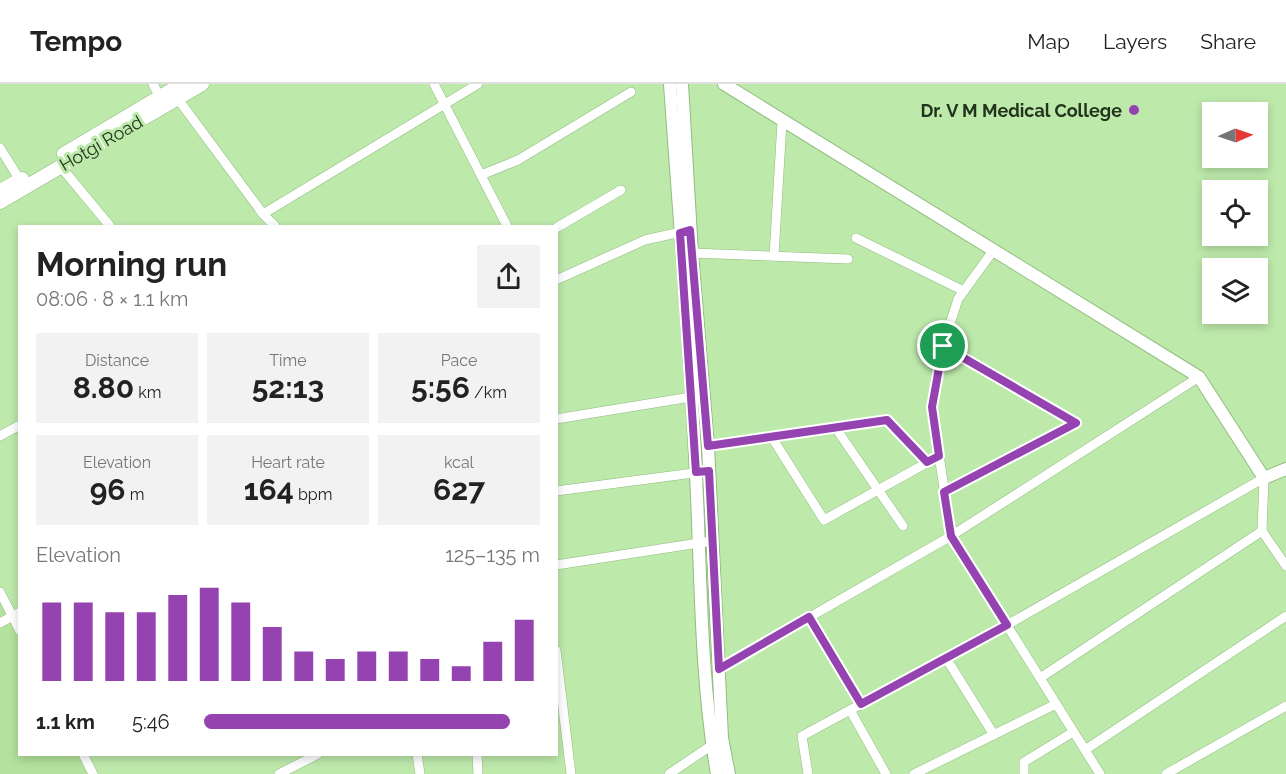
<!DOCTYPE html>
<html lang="en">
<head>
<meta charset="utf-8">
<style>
  body { margin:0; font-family:Raleway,sans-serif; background:#f2f2f2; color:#222; height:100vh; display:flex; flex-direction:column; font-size:22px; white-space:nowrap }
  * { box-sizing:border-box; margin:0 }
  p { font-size:20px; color:#767676 }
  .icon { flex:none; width:33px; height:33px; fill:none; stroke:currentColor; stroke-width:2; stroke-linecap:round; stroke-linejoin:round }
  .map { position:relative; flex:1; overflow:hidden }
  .side { position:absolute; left:18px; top:141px; width:540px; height:531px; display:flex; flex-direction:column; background:#fff; border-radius:0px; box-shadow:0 3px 9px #0003 }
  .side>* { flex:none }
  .needle { width:39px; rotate:88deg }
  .fabs { position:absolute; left:1202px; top:18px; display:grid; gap:12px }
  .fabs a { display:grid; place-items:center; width:66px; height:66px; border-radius:0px; background:#fff; box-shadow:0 3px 9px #0003; font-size:30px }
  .pin { position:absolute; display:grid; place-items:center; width:51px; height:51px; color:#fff; margin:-26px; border:3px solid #fff; border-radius:50%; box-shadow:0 2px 6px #0007 }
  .round { display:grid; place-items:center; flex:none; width:63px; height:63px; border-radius:0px; background:#f2f2f2 }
  .summary { display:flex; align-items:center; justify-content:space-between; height:102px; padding:0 18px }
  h1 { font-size:33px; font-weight:700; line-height:45px }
  .metrics { display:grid; grid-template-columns:repeat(3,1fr); gap:9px; height:102px; padding:6px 18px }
  .metrics div { display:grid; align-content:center; border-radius:0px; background:#f2f2f2; text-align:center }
  .metrics b { font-size:30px; font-weight:700 }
  .metrics small { font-size:16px; font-weight:400 }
  .metrics p { font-size:16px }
  .chart { height:168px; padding:12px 18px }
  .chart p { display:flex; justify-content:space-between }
  .chart svg { width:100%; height:108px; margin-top:6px; stroke:#9643b2; stroke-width:6 }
  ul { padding:0 18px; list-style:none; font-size:20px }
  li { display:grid; grid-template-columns:96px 72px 1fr; align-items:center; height:45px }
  li i { height:15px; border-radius:8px; background:#9643b2 }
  header { display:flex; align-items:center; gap:36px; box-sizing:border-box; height:84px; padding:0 30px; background:#fff; border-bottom:2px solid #e0e0e0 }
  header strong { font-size:28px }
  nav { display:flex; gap:33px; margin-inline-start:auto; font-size:21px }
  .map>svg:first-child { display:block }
  .built { fill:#b2e29d }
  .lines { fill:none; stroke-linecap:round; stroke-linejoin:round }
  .minor-casing { stroke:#92bc80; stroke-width:10 }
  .tertiary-casing { stroke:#92bc80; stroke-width:14 }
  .secondary-casing { stroke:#92bc80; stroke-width:15 }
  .minor { stroke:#fff; stroke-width:9 }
  .tertiary { stroke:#fff; stroke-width:12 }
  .secondary { stroke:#fff; stroke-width:14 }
  .route-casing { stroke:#fff; stroke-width:12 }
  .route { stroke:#9643b2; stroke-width:8 }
  .poi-dot { fill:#9643b2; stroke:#bde9ab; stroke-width:2 }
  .labels { text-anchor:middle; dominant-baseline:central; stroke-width:6; stroke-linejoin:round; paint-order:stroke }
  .poi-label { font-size:18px; font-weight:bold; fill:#22341b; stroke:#bde9ab; text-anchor:end }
  .street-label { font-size:18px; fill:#22341b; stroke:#bde9ab }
</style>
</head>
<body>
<header>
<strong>Tempo</strong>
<nav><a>Map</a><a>Layers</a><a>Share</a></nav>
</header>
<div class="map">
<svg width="1286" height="690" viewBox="0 0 1286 690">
  <rect width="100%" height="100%" fill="#bde9ab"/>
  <!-- built -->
  <path class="built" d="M 0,500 L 19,538 L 20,670 L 87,671 L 97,690 L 0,690 Z"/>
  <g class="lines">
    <!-- minor casing -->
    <g class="minor-casing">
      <g id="minor">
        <path d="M 153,0 L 160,13"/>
        <path d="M 434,0 L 507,142"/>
        <path d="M 175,11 L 263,130 L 478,0"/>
        <path d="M 0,64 L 20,96"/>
        <path d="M 61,83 L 110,142"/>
        <path d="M 481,91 L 518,76 L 631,8"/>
        <path d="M 263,130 L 275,142"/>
        <path d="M 556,144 L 621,106"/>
        <path d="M 856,154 L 964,207"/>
        <path d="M 993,167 L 958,215 L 943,262 L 932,323 L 951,452 L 1100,690"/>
        <path d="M 692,169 L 848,175"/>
        <path d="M 774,172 L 782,38"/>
        <path d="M 556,196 L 645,156 L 685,147"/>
        <path d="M 943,262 L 1076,339 L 944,408"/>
        <path d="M 556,335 L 697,312"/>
        <path d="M 835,343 L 903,442"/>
        <path d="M 0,352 L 20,341"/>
        <path d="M 771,352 L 824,436 L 932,376"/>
        <path d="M 708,362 L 887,336 L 927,378"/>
        <path d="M 1264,394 L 1262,447 L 1286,482"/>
        <path d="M 556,407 L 709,387"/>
        <path d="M 556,481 L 712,457"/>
        <path d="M 0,508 L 20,547"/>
        <path d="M 809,533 L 861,620"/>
        <path d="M 0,539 L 20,528"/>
        <path d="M 556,566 L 571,690"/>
        <path d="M 946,574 L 994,651"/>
        <path d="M 719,585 L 951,452 L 1199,293"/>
        <path d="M 1040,594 L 1262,447"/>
        <path d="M 850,626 L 886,690"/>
        <path d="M 1085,666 L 1286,532"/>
        <path d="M 83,670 L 93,690"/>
        <path d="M 417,670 L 420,690"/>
        <path d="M 477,670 L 478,690"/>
        <path d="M 279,690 L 318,670"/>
        <path d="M 669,690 L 715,659"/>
        <path d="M 808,690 L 802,652 L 1007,541 L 1264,394"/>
        <path d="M 914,690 L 1056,620"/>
        <path d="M 1024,690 L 1024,678 L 1073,648"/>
        <path d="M 1166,690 L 1286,622"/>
      </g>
    </g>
    <!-- tertiary casing -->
    <g class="tertiary-casing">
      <g id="tertiary">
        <path d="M 670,0 C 679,130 690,260 696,391 C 701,489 700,593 717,690"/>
        <path d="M 682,0 L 692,169 L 708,362 L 722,654 L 729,690"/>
        <path d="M 724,0 L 1199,293 L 1264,394 L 1286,385"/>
      </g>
    </g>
    <!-- secondary casing -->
    <g class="secondary-casing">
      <g id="secondary">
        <path d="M 64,70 L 182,0"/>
        <path d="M 0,107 L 22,95"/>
        <path d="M 0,118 L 202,0"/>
      </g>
    </g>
    <!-- minor -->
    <use href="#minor" class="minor"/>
    <!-- tertiary -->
    <use href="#tertiary" class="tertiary"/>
    <!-- secondary -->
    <use href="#secondary" class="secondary"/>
  </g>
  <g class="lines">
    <!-- route casing -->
    <g class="route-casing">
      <path id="route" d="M 690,146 L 708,362 L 887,336 L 927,378 L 939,372 L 932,323 L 943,262 L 1076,339 L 944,408 L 951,452 L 1007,541 L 861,620 L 809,533 L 719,585 L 709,387 L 696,388 L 680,149 Z"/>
    </g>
    <!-- route -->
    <use href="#route" class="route"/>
  </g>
  <!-- markers -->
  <circle class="poi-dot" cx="1134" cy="26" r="6"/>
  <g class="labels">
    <!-- poi labels -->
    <g class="poi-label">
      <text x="1122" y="26">Dr. V M Medical College</text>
    </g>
    <!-- street labels -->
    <g class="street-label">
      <text transform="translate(101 59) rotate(-30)">Hotgi Road</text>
    </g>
  </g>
</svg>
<div class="fabs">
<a><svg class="needle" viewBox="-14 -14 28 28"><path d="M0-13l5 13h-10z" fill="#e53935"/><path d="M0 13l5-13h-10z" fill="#767676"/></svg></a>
<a><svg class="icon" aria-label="locate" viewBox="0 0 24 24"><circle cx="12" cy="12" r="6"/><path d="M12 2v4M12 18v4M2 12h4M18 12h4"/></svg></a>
<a><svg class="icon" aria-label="layers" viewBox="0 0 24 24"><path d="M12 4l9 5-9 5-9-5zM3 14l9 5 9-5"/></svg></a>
</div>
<div class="pin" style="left:943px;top:262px;background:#1e9e55"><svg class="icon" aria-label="arrive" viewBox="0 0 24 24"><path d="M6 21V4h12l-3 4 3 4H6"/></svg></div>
<section class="side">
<div class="summary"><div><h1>Morning run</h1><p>08:06 · 8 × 1.1 km</p></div><a class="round"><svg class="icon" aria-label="share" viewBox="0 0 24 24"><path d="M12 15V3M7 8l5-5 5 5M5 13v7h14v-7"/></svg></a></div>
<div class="metrics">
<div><p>Distance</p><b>8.80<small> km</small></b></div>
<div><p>Time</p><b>52:13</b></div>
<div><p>Pace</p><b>5:56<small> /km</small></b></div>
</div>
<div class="metrics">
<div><p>Elevation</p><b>96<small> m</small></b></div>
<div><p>Heart rate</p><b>164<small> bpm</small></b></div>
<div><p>kcal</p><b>627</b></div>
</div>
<div class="chart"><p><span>Elevation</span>125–135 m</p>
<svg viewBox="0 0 160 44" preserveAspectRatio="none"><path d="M5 44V12M15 44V12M25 44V16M35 44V16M45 44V9M55 44V6M65 44V12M75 44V22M85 44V32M95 44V35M105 44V32M115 44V32M125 44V35M135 44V38M145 44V28M155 44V19"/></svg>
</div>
<ul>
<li><b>1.1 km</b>5:46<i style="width:91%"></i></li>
</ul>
</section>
</div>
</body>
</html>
